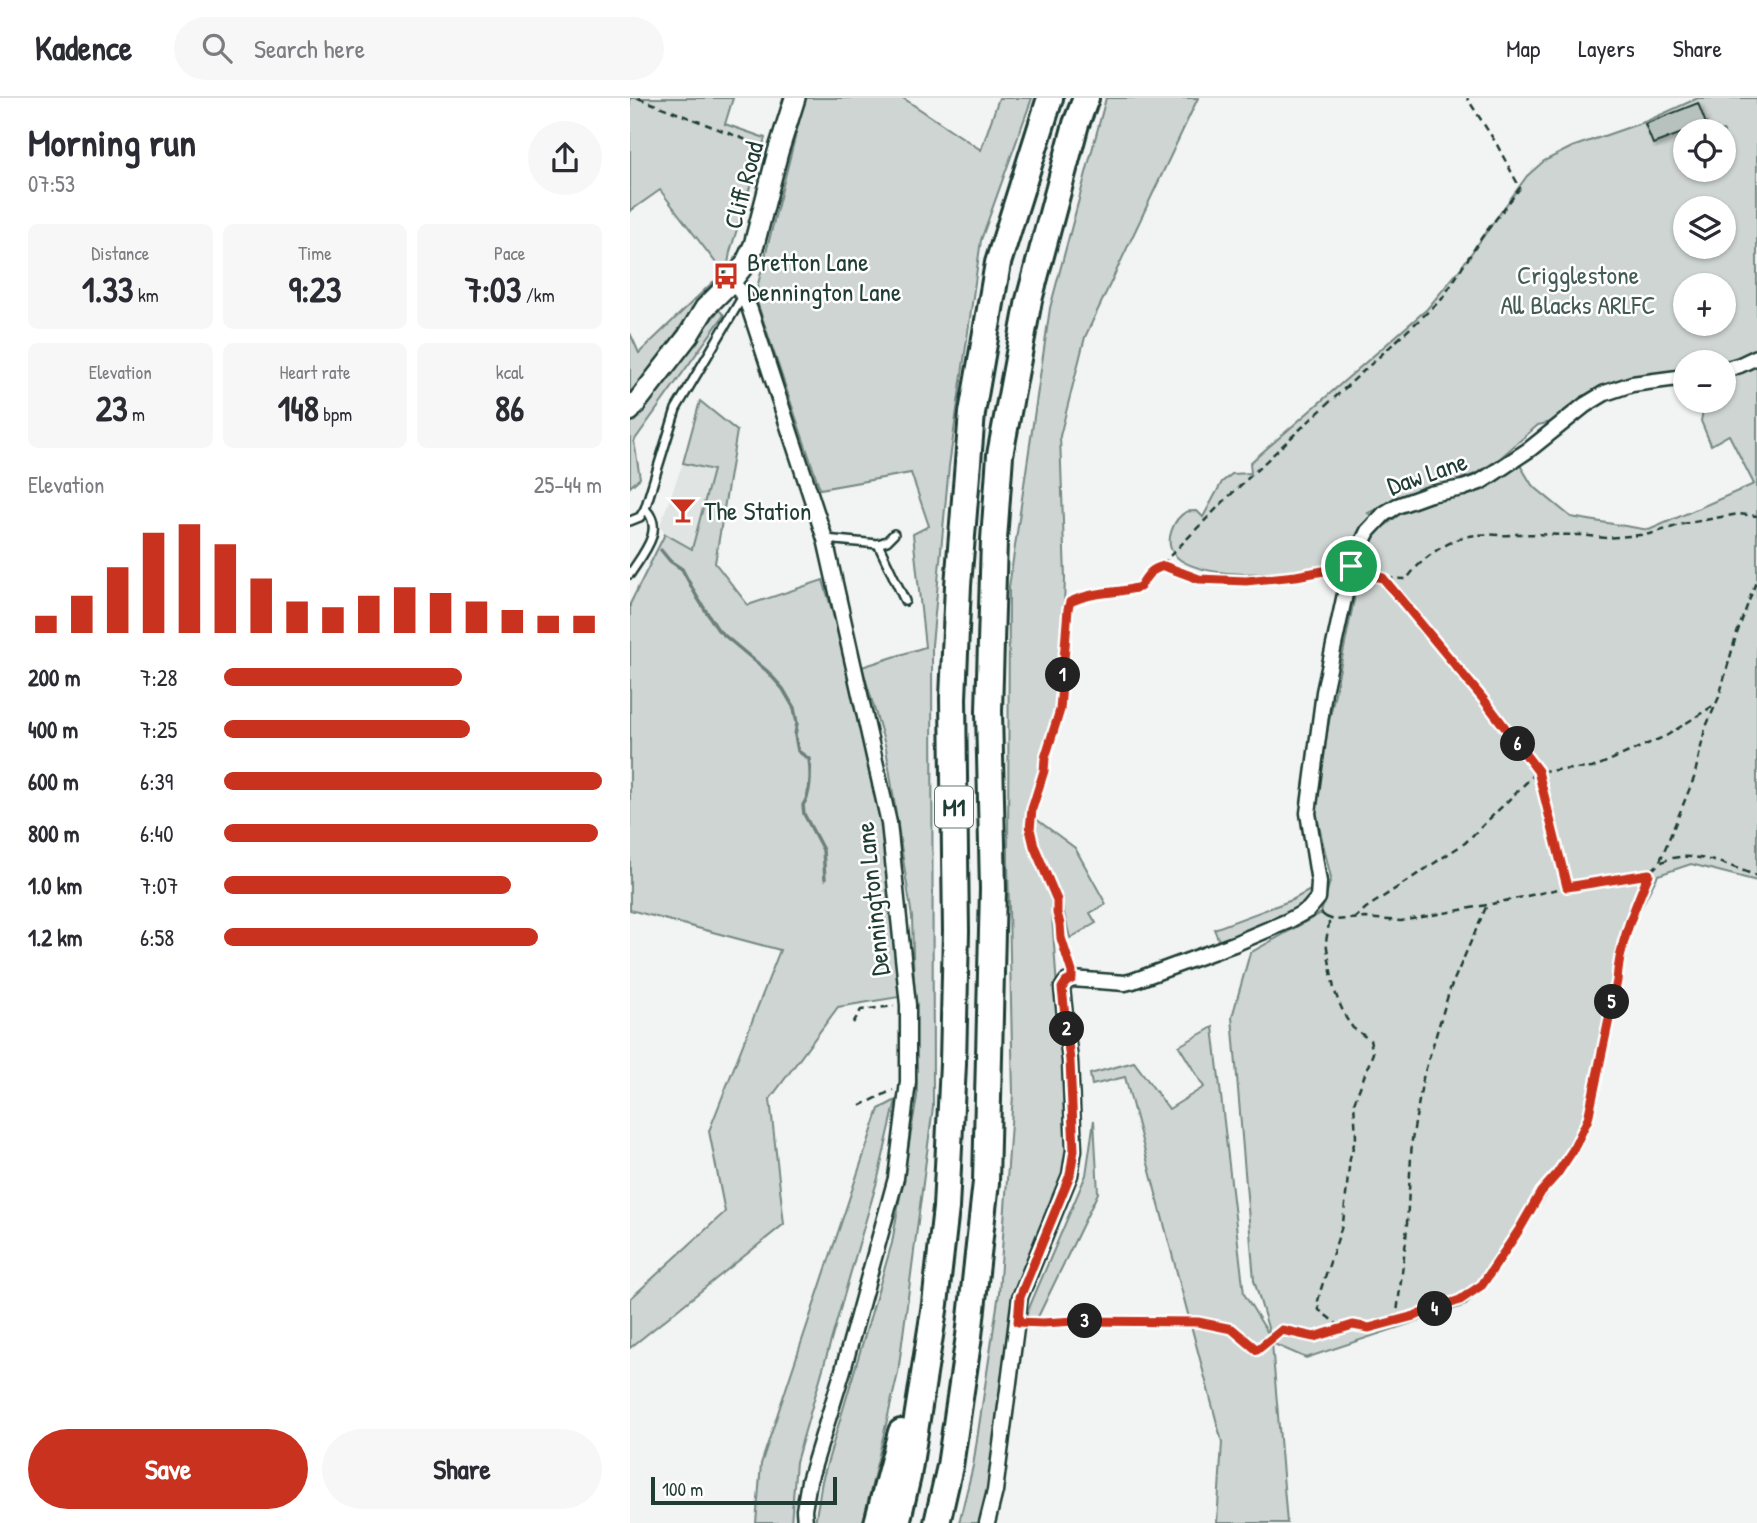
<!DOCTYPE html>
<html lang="en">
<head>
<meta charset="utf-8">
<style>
  body { margin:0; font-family:"Patrick Hand",sans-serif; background:#f7f7f7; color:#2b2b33; height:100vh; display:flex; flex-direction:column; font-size:26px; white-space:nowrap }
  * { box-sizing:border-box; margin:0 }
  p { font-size:23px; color:#7c7c81 }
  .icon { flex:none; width:38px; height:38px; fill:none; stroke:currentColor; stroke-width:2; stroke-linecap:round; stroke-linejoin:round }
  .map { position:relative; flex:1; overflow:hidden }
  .side { display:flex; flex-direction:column; background:#fff; width:630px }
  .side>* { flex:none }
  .tools { position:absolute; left:1043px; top:21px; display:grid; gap:14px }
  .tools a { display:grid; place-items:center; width:63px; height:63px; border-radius:50%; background:#fff; box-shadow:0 2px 5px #0004; font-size:35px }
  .scale { position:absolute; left:21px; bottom:18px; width:186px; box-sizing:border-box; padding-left:7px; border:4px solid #1f3d34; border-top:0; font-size:19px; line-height:24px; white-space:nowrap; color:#1f3d34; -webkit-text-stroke:5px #fff; paint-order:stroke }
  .pin { position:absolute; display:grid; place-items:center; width:60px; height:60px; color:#fff; margin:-30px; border:4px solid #fff; border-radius:50%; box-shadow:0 2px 7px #0007 }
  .km { position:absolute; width:35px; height:35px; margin:-18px; border-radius:50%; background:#222; color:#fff; font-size:19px; line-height:35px; text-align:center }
  .round { display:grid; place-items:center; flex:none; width:74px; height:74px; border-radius:37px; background:#f7f7f7 }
  .headline { display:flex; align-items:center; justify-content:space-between; height:119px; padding:0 28px }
  h1 { font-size:38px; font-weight:800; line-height:52px }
  .figures { display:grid; grid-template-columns:repeat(3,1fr); gap:10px; height:119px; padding:7px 28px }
  .figures div { display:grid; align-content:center; border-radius:10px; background:#f7f7f7; text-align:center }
  .figures b { font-size:35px; font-weight:800 }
  .figures small { font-size:19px; font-weight:400 }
  .figures p { font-size:19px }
  .chart { height:196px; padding:14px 28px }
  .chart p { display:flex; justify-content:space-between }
  .chart svg { width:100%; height:126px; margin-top:7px; stroke:#c8321e; stroke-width:6 }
  .action { display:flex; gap:14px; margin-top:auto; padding:14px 28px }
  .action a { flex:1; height:80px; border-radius:42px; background:#c8321e; color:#fff; font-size:28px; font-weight:800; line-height:80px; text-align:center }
  .action a+a { background:#f7f7f7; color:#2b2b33 }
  ul { padding:0 28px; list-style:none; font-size:23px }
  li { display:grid; grid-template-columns:112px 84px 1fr; align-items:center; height:52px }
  li i { height:18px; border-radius:9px; background:#c8321e }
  header { display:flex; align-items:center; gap:42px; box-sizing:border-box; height:98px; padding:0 35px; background:#fff; border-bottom:2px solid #e1e1e2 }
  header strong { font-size:33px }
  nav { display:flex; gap:38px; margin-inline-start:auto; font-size:24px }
  .search { width:490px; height:63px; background:#f7f7f7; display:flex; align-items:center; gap:18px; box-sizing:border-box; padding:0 24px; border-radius:38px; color:#7c7c81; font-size:26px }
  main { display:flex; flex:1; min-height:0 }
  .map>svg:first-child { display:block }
  .built { fill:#e0e4e3 }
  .green { fill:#ced5d3; stroke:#768984; stroke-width:2; fill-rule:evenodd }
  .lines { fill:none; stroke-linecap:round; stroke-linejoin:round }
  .stream { stroke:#6d807b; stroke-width:3.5 }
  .building { fill:#b7c1bd; stroke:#1f3d34; stroke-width:2; filter:url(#shadow) }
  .lane-casing { stroke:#1f3d34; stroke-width:12 }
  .street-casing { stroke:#1f3d34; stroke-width:19 }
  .secondary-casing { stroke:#1f3d34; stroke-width:24 }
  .highway-casing { stroke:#1f3d34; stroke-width:30 }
  .path { stroke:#1f3d34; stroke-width:2.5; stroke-dasharray:7 5; stroke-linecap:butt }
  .lane { stroke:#fff; stroke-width:7 }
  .street { stroke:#fff; stroke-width:14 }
  .secondary { stroke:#fff; stroke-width:19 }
  .highway { stroke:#fff; stroke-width:24 }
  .route-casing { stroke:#fff; stroke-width:14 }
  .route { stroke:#c8321e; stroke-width:9 }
  .labels { text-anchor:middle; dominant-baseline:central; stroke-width:5; stroke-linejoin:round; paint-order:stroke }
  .shield { fill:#fff; stroke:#627771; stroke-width:2 }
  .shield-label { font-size:24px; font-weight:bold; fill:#1f3d34 }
  .street-label { font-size:26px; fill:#1f3d34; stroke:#fff }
  .poi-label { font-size:26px; fill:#1f3d34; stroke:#fff; text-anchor:start }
  .park-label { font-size:26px; fill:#425b54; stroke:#fff }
</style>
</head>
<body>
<header>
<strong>Kadence</strong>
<div class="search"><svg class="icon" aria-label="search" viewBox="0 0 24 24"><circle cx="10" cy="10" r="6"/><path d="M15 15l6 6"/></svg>Search here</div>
<nav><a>Map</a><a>Layers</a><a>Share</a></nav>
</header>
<main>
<section class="side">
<div class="headline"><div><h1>Morning run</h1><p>07:53</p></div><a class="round"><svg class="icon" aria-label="share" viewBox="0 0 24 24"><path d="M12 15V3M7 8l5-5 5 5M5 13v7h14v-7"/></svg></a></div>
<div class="figures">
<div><p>Distance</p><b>1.33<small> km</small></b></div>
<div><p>Time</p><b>9:23</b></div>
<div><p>Pace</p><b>7:03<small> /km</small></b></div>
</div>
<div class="figures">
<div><p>Elevation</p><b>23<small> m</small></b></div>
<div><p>Heart rate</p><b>148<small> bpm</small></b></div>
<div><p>kcal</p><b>86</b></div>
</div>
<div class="chart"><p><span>Elevation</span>25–44 m</p>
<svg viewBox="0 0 160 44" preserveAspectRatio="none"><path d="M5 44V38M15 44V31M25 44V21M35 44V9M45 44V6M55 44V13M65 44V25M75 44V33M85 44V35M95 44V31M105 44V28M115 44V30M125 44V33M135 44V36M145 44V38M155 44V38"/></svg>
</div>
<ul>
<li><b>200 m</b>7:28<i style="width:63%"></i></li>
<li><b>400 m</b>7:25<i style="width:65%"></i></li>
<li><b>600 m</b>6:39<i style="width:100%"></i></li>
<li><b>800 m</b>6:40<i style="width:99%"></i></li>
<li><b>1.0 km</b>7:07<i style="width:76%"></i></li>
<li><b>1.2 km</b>6:58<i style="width:83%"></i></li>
</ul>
<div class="action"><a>Save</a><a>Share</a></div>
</section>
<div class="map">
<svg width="1127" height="1425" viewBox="0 0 1127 1425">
  <defs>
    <filter id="shadow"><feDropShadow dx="3.5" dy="3.5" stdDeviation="2" flood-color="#0004"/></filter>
  </defs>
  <rect width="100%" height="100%" fill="#f2f3f3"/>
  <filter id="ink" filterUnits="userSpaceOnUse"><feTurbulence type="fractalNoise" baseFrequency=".0143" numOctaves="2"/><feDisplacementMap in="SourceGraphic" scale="14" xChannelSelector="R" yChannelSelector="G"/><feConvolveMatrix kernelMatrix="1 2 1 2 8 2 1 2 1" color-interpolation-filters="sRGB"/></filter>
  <g filter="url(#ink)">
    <!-- built -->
    <path class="built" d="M 53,365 L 83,371 L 62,452 L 35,436 L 30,427 Z"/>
    <!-- green -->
    <g class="green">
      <path d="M 0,0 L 103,0 L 95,26 L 135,40 L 100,154 L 96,178 L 30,92 L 0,113 Z"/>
      <path d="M 175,0 L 273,0 L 351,52 L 369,0 L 402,0 L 351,142 L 319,368 L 302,547 L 303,1009 L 268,1275 L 233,1425 L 185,1425 L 192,1383 L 262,1145 L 287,999 L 282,819 L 256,650 L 232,569 L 295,549 L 283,436 L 299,428 L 281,375 L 190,391 L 125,198 Z"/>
      <path d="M 476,0 L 568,0 L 455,239 L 430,338 L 435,480 L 430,612 L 419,650 L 414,673 L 402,711 L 400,731 L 397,735 L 421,802 L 432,965 L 437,1065 L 385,1198 L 361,1392 L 352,1425 L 329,1425 L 343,1368 L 369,1195 L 383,997 L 378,763 L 379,489 L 420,210 Z"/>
      <path d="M 1068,0 L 1127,0 L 1127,259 L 1094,272 L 1094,264 L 1055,264 L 1055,279 L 1002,286 L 936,321 L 908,327 L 869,361 L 845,376 L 820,385 L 774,397 L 738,415 L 756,427 L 775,412 L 862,387 L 890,367 L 902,387 L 941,419 L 1019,432 L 1124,386 L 1099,337 L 1081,347 L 1071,323 L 1075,303 L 1094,303 L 1094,280 L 1127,265 L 1127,783 L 1061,766 L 1028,777 L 1002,826 L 983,912 L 962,1019 L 945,1054 L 871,1164 L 836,1207 L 676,1260 L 642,1245 L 657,1425 L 587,1425 L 592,1344 L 495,979 L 462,987 L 460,976 L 504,964 L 539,1011 L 574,989 L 549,948 L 583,929 L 614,1196 L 641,1240 L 624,1182 L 602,919 L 620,855 L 691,815 L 701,780 L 683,702 L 733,458 C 712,461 691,470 670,473 C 649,476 609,477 588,474 C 575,472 553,468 544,456 C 534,444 543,421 556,414 C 559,413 563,413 567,413 L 573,419 L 592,384 L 602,376 L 621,375 L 620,365 L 797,211 L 827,175 L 897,78 L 914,63 L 942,49 L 1017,23 ZM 1055,33 L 1094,33 L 1094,72 L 1055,72 ZM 1055,110 L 1094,110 L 1094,149 L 1055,149 ZM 1055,187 L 1094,187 L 1094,226 L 1055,226 Z"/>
      <path d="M 84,183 L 0,298 L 0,235 L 9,255 Z"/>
      <path d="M 89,212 L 94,217 L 4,343 L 10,380 L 0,389 L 0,326 Z"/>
      <path d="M 70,303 L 107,333 L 85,465 L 118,507 L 193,482 L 214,554 L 253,726 L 269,899 L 208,909 L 140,1001 L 154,1126 L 0,1250 L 0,1201 L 95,1114 L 79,1033 L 150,852 L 0,812 L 0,506 L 35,436 L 62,451 L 83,372 L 53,365 Z"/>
      <path d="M 406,721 L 445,750 L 476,806 L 460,815 L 466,825 L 440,840 L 429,795 L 401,735 Z"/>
      <path d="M 682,791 L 680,803 L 669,811 L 590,845 L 584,831 L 662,802 Z"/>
      <path d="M 266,1002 L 248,1080 L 166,1364 L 161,1425 L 126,1425 L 131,1366 L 249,1011 Z"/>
      <path d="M 464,1022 L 468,1095 L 406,1223 L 396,1217 L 456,1077 Z"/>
    </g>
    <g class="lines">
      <!-- stream -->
      <path class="stream" d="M 31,452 L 40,463 L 52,471 L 67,499 L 88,532 L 137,573 L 153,591 L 164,610 L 167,625 L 165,637 L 168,653 L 179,661 C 181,675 181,696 173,707 L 174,716 L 193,752 L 195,781"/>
    </g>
    <!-- building -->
    <path class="building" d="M 1068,5 L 1076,26 L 1023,46 L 1015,26 Z"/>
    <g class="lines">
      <!-- lane casing -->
      <g class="lane-casing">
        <g id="lane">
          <path d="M 0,423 L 10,419 L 15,411 L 46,311 L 113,198"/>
          <path d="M 195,441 L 248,446 L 257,443 L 264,436"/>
          <path d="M 248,446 L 275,503"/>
          <path d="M 0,476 C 12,457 36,431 15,411"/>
        </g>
      </g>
      <!-- street casing -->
      <g class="street-casing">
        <g id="street">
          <path d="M 101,184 L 114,197 L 120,212 L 195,441 L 259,725 L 278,907 L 278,984 L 266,1080 L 213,1272 L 179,1383 L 174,1412 L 175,1425"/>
          <path d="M 1094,272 L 1110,267 L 1127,259"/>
          <path d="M 357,1425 L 365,1393 L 390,1199 L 440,1077 L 444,1052 L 440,963 L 432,890 L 436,884 L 442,881 L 495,885 L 503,883 L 604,846 L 658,823 L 678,812 L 688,800 L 689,784 L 678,715 L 694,594 L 721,468 L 738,433 L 754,416 L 767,408 L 800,396 L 833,390 L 850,384 L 864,375 L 900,351 L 955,307 L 975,295 L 1002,286 L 1055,279"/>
        </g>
      </g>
      <!-- secondary casing -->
      <g class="secondary-casing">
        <path id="secondary" d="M 0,313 L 58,238 L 75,210 L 101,184 L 115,166 L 124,147 L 148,54 L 165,0"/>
      </g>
      <!-- highway casing -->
      <g class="highway-casing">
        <g id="highway">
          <path d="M 247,1425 L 271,1334"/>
          <path d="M 267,1425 L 278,1378 L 305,1206 L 316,1110 L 323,966 L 326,833 L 323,600 L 328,487 L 342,315 L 368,165 L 420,0"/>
          <path d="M 307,1425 L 320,1368 L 339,1238 L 356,1084 L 363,791 L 359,613 L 364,442 L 370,357 L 399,202 L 446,26 L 456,0"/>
        </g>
      </g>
      <!-- path -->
      <g class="path">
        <path d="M 8,0 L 132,48"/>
        <path d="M 534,468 L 537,461 L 594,403 L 666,335 L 812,201 L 852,139 L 890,90 L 866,45 L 837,0"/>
        <path d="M 733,475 L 753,480 L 777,481 C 791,460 821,439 847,437 C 860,435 872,439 886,436 L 951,437 L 976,440 L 999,438 L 1020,436 L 1053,426 L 1108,416 L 1127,418"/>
        <path d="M 753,480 L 854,602 L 908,673 L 937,789"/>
        <path d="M 1030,763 L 1064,680 L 1075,631 L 1089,599 L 1106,538 L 1127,481"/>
        <path d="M 691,815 L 696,819 L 699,825 L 696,844 L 704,891 L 708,902 L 716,920 L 723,930 L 740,942 L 743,955 L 724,1005 L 726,1039 L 720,1060 L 713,1125 L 691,1191 L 688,1203 L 689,1212 L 707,1226 L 739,1230 L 784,1218 L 830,1202 L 852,1187 L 889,1132 L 911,1094 L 927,1076 L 943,1052 L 958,1021 L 987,883 C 989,857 998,834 1007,810 C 1011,798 1013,784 1021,774 C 1043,743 1098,767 1127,778"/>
        <path d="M 696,819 L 704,822 L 735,820 L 771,823 L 857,807 L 937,789 L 1019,776"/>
        <path d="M 724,821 L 736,810 L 835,745 L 908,673 L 962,670 L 1036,638 L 1086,606"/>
        <path d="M 441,870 L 431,840 L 430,826 L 427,815 L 427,802 L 404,748 L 400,731 L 402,711 L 414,673 L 415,660 L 430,612 L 438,511 L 440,504 C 462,493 486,496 510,489 L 517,476 L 525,470 L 534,468 L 569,481 L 616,483 L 666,478 L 708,471"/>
        <path d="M 223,925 L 231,912 L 264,908"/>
        <path d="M 230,1008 L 263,992"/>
        <path d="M 766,1223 L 776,1142 L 782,1042 L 793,980 L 820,891 L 857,807"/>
        <path d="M 398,1224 L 445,1223 L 568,1225 L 602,1231 L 627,1252 L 652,1232 L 684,1239 L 720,1227"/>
      </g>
      <!-- lane -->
      <use href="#lane" class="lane"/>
      <!-- street -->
      <use href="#street" class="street"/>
      <!-- secondary -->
      <use href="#secondary" class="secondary"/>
      <!-- highway -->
      <use href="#highway" class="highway"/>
    </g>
  </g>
  <g class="lines" filter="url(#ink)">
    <!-- route casing -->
    <g class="route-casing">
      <path id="route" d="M 534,468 L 569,481 L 616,483 L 666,478 L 721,468 L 734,476 L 753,480 L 854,602 L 908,673 L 937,789 L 1019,776 C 1005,809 989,846 987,883 L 958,1021 L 943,1052 L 927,1076 L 911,1094 L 889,1132 L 852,1187 L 830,1202 L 784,1218 L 739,1230 L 723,1227 L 684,1239 L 652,1232 L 627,1252 L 602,1231 L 568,1224 L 445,1223 L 413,1225 L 388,1224 L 390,1199 L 440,1077 L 444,1052 L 440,963 L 432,890 L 436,884 L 442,881 L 442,874 L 431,840 L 430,826 L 427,815 L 427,802 L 404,748 L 400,731 L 402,711 L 414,673 L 415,660 L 430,612 L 438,511 L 440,504 C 462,493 486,496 510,489 C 517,477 521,471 534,468 Z"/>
    </g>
    <!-- route -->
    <use href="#route" class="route"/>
  </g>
  <!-- icons -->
  <defs>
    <g id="bus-bare" transform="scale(2.1)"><path d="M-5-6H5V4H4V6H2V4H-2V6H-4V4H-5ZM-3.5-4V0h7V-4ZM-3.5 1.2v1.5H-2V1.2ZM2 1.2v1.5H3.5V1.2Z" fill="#c8321e" stroke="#fff" stroke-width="2.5" paint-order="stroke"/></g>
    <g id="bar-bare" transform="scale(2.1)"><path d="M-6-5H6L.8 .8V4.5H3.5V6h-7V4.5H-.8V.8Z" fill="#c8321e" stroke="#fff" stroke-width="2.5" paint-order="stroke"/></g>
  </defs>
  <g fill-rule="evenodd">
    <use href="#bus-bare" x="96" y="178"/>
    <use href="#bar-bare" x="53" y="412"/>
  </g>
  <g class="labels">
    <!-- shield labels -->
    <rect class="shield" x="305" y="688.5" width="38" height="41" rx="5"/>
    <g class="shield-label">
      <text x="324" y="709">M1</text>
    </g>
    <!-- street labels -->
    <g class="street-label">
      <text transform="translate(113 87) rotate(-75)">Cliff Road</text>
      <text transform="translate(797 375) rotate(-19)">Daw Lane</text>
      <text transform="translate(242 801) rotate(-96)">Dennington Lane</text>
    </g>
    <!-- poi labels -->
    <g class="poi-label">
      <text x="117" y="163">Bretton Lane<tspan x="117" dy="30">Dennington Lane</tspan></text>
      <text x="74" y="412">The Station</text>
    </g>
    <!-- park labels -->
    <g class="park-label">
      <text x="948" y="176">Crigglestone<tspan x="948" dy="30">All Blacks ARLFC</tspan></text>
    </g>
  </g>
</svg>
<div class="tools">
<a><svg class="icon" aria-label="locate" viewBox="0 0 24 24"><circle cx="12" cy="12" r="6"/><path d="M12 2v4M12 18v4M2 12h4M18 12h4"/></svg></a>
<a><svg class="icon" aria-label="layers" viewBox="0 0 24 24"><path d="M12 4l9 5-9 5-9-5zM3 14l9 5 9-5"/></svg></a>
<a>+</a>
<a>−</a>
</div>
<div class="scale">100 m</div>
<div class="pin" style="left:721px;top:468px;background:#1e9e55"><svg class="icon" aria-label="arrive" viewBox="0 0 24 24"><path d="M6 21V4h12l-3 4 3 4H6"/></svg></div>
<b class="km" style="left:433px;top:577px">1</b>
<b class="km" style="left:437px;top:931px">2</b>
<b class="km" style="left:455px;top:1223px">3</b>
<b class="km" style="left:805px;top:1211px">4</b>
<b class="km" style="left:982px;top:904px">5</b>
<b class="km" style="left:888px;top:646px">6</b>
</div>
</main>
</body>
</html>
